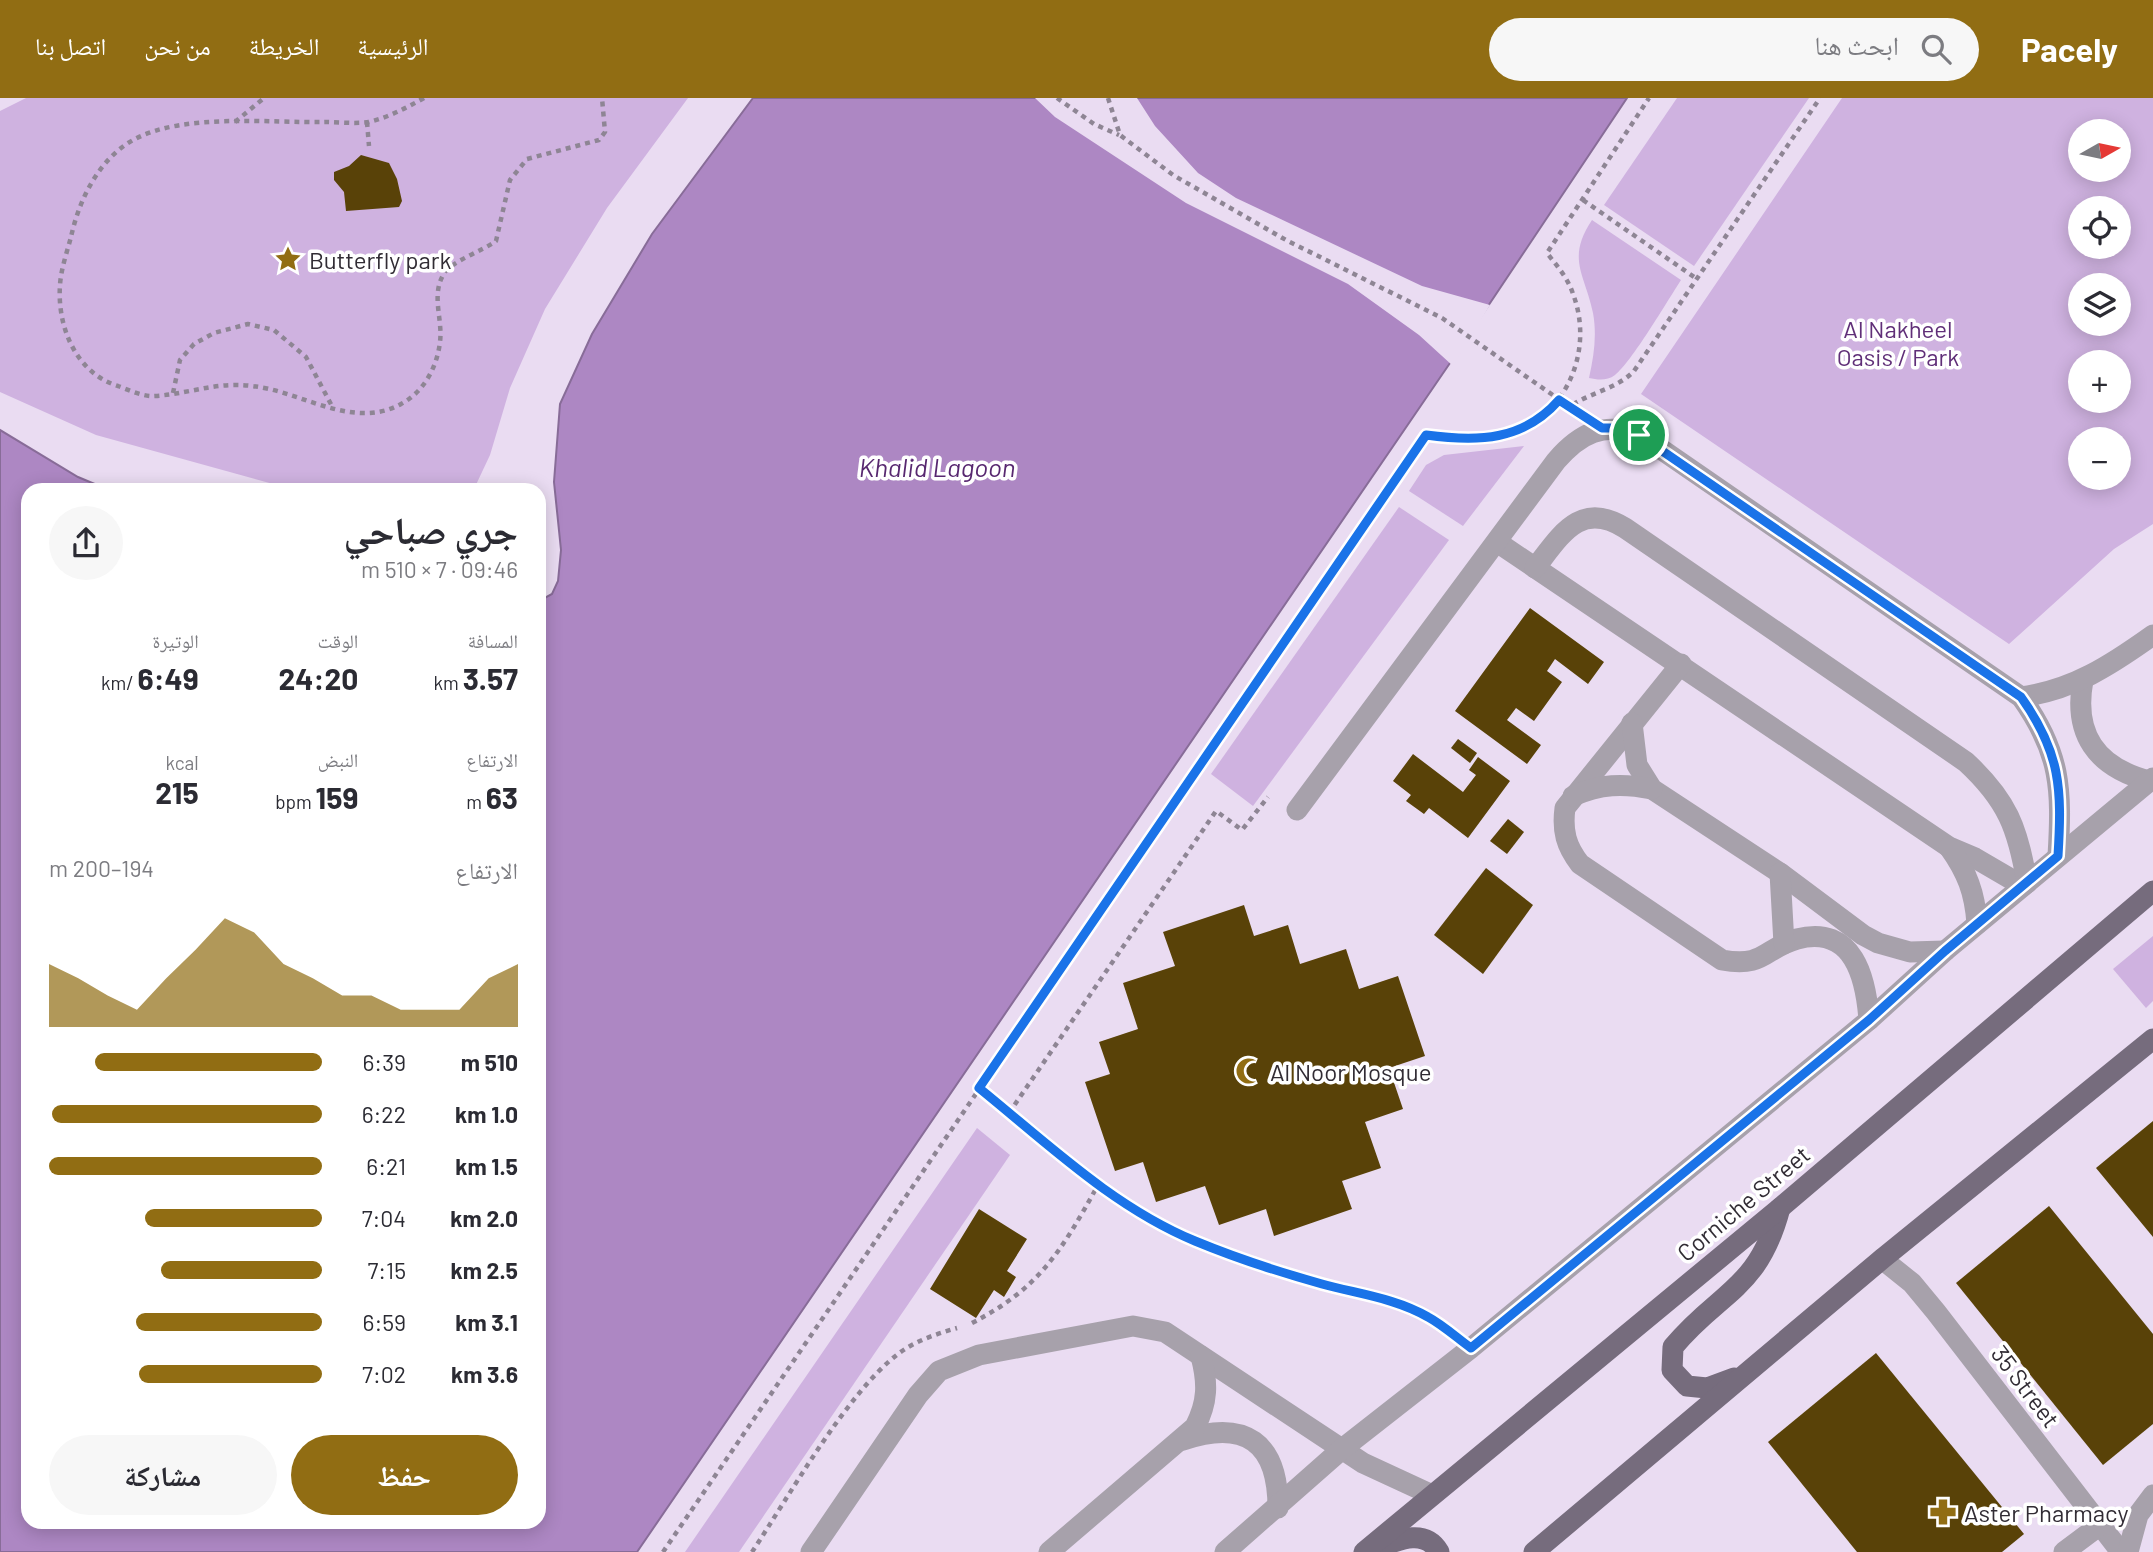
<!DOCTYPE html>
<html lang="ar">
<head>
<meta charset="utf-8">
<style>
  body { margin:0; font-family:Barlow,"Noto Naskh Arabic",sans-serif; background:#f7f7f7; color:#2b2b33; direction:rtl; height:100vh; display:flex; flex-direction:column; font-size:26px; white-space:nowrap }
  * { box-sizing:border-box; margin:0 }
  p { font-size:23px; color:#7c7c81 }
  .icon { flex:none; width:38px; height:38px; fill:none; stroke:currentColor; stroke-width:2; stroke-linecap:round; stroke-linejoin:round }
  .map { position:relative; flex:1; overflow:hidden; direction:ltr }
  .details { position:absolute; left:21px; top:385px; width:525px; height:1046px; display:flex; flex-direction:column; background:#fff; border-radius:21px; box-shadow:0 4px 18px #0003; direction:rtl }
  .details>* { flex:none }
  .needle { width:46px; rotate:81deg }
  .tools { position:absolute; left:2068px; top:21px; display:grid; gap:14px }
  .tools a { display:grid; place-items:center; width:63px; height:63px; border-radius:50%; background:#fff; box-shadow:0 4px 18px #0003; font-size:35px }
  .pin { position:absolute; display:grid; place-items:center; width:60px; height:60px; color:#fff; margin:-30px; border:4px solid #fff; border-radius:50%; box-shadow:0 2px 7px #0007 }
  .round { display:grid; place-items:center; flex:none; width:74px; height:74px; border-radius:37px; background:#f7f7f7 }
  .overview { display:flex; align-items:center; justify-content:space-between; height:119px; padding:0 28px }
  h1 { font-size:38px; font-weight:700; line-height:52px }
  .figures { display:grid; grid-template-columns:repeat(3,1fr); gap:10px; height:119px; padding:7px 28px }
  .figures div { display:grid; align-content:center }
  .figures b { font-size:30px; font-weight:700 }
  .figures small { font-size:19px; font-weight:400 }
  .figures p { font-size:19px }
  .chart { height:196px; padding:14px 28px }
  .chart p { display:flex; justify-content:space-between }
  .chart svg { width:100%; height:126px; margin-top:7px; fill:#916d13; opacity:.7 }
  .cta { display:flex; gap:14px; margin-top:auto; padding:14px 28px }
  .cta a { flex:1; height:80px; border-radius:42px; background:#916d13; color:#fff; font-size:28px; font-weight:700; line-height:80px; text-align:center }
  .cta a+a { background:#f7f7f7; color:#2b2b33 }
  ul { padding:0 28px; list-style:none; font-size:23px }
  li { display:grid; grid-template-columns:112px 84px 1fr; align-items:center; height:52px }
  li i { height:18px; border-radius:9px; background:#916d13 }
  header { display:flex; align-items:center; gap:42px; box-sizing:border-box; height:98px; padding:0 35px; background:#916d13; color:#fff }
  header strong { font-size:33px }
  nav { display:flex; gap:38px; margin-inline-start:auto; font-size:24px }
  .search { width:490px; height:63px; background:#f7f7f7; display:flex; align-items:center; gap:18px; box-sizing:border-box; padding:0 24px; border-radius:38px; color:#7c7c81; font-size:26px }
  .map>svg:first-child { display:block }
  .green { fill:#cfb2e0; fill-rule:evenodd }
  .water { fill:#ad87c3; stroke:#886c98; stroke-width:2 }
  .pier { fill:#eadcf2 }
  .building { fill:#594208 }
  .lines { fill:none; stroke-linecap:round; stroke-linejoin:round }
  .path { stroke:#8e8594; stroke-width:4.5; stroke-dasharray:5 5; stroke-linecap:butt }
  .minor { stroke:#a7a1ab; stroke-width:21 }
  .major { stroke:#766c7d; stroke-width:21 }
  .route-casing { stroke:#fff; stroke-width:14 }
  .route { stroke:#1a73e8; stroke-width:9 }
  .labels { text-anchor:middle; dominant-baseline:central; stroke-width:7; stroke-linejoin:round; paint-order:stroke }
  .poi-label { font-size:24px; fill:#312c34; stroke:#fff; text-anchor:start }
  .park-label { font-size:24px; fill:#602f78; stroke:#fff }
  .street-label { font-size:24px; fill:#312c34; stroke:#fff }
  .water-label { font-size:26px; font-style:italic; fill:#582870; stroke:#fff }
</style>
</head>
<body>
<header>
<strong>Pacely</strong>
<div class="search"><svg class="icon" aria-label="search" viewBox="0 0 24 24"><circle cx="10" cy="10" r="6"/><path d="M15 15l6 6"/></svg>ابحث هنا</div>
<nav><a>الرئيسية</a><a>الخريطة</a><a>من نحن</a><a>اتصل بنا</a></nav>
</header>
<div class="map">
<svg width="2153" height="1454" viewBox="0 0 2153 1454">
  <rect width="100%" height="100%" fill="#eadcf2"/>
  <!-- green -->
  <g class="green">
    <path d="M 26,0 L 688,0 L 607,110 L 545,211 L 510,290 L 490,357 L 474,391 L 295,392 L 96,337 L 0,294 L 0,13 Z"/>
    <path d="M 1677,0 L 1809,0 L 1694,168 L 1604,107 Z"/>
    <path d="M 1842,0 L 2153,0 L 2153,426 L 2114,451 L 2009,546 L 1641,296 ZM 2119,33 L 2119,72 L 2081,72 L 2081,33 ZM 2119,110 L 2119,149 L 2081,149 L 2081,110 ZM 2119,187 L 2119,226 L 2081,226 L 2081,187 ZM 2119,264 L 2119,303 L 2081,303 L 2081,264 ZM 2119,341 L 2119,380 L 2081,380 L 2081,341 Z"/>
    <path d="M 1592,122 L 1681,182 C 1668,202 1631,265 1615,277 C 1607,283 1598,282 1589,280 C 1594,258 1597,237 1593,215 C 1585,176 1566,161 1592,122 Z"/>
    <path d="M 1524,348 L 1463,428 L 1409,393 L 1426,367 L 1444,357 Z"/>
    <path d="M 1399,409 L 1449,442 L 1253,708 L 1211,676 Z"/>
    <path d="M 2153,838 L 2153,903 L 2146,910 L 2113,871 Z"/>
    <path d="M 977,1030 L 1010,1057 L 739,1454 L 685,1454 Z"/>
  </g>
  <!-- water -->
  <path class="water" d="M 753,0 L 1627,0 L 1450,265 L 637,1454 L 0,1454 L 0,332 L 78,379 L 109,392 L 28,392 L 28,1424 L 539,1424 L 539,503 L 552,496 L 558,483 L 561,452 L 554,384 L 560,306 L 592,236 L 652,136 Z"/>
  <!-- pier -->
  <path class="pier" d="M 1035,0 L 1137,0 L 1155,28 L 1198,75 L 1236,100 L 1422,188 L 1490,207 L 1453,268 L 1419,237 L 1348,186 L 1186,105 L 1055,19 Z"/>
  <!-- building -->
  <g class="building">
    <path d="M 361,57 L 389,65 L 397,81 L 402,103 L 399,109 L 346,113 L 344,94 L 334,82 L 334,74 L 349,68 Z"/>
    <path d="M 1530,510 L 1604,564 L 1588,586 L 1555,561 L 1547,573 L 1562,584 L 1534,623 L 1516,610 L 1507,622 L 1541,647 L 1527,666 L 1455,613 Z"/>
    <path d="M 1458,641 L 1477,655 L 1470,665 L 1451,650 Z"/>
    <path d="M 1413,656 L 1463,694 L 1476,677 L 1469,672 L 1478,659 L 1510,683 L 1468,740 L 1429,710 L 1424,716 L 1406,703 L 1411,697 L 1393,683 Z"/>
    <path d="M 1508,721 L 1524,734 L 1507,756 L 1490,743 Z"/>
    <path d="M 1486,770 L 1533,807 L 1483,876 L 1434,837 Z"/>
    <path d="M 1244,807 L 1254,838 L 1288,827 L 1300,866 L 1346,851 L 1359,891 L 1398,878 L 1425,958 L 1389,970 L 1403,1011 L 1365,1024 L 1381,1070 L 1342,1083 L 1352,1111 L 1274,1138 L 1266,1111 L 1219,1127 L 1205,1088 L 1156,1104 L 1143,1064 L 1115,1073 L 1085,984 L 1110,976 L 1099,944 L 1138,931 L 1123,885 L 1175,868 L 1163,834 Z"/>
    <path d="M 2153,1023 L 2153,1139 L 2096,1070 Z"/>
    <path d="M 2049,1108 L 2153,1236 L 2153,1326 L 2103,1367 L 1956,1185 Z"/>
    <path d="M 979,1111 L 1027,1141 L 1007,1173 L 1016,1179 L 1004,1199 L 994,1192 L 976,1220 L 930,1191 Z"/>
    <path d="M 1876,1255 L 2024,1436 L 2002,1454 L 1857,1454 L 1768,1344 Z"/>
  </g>
  <g class="lines">
    <!-- path -->
    <g class="path">
      <path d="M 424,0 C 406,10 389,19 369,24 C 355,26 339,24 325,24 C 270,25 184,15 135,41 C 99,60 79,102 71,139 C 67,154 61,171 60,187 C 57,229 76,275 118,288 C 129,292 143,299 155,298 C 197,295 222,280 269,291 C 310,300 358,330 401,306 C 424,294 437,269 440,244 C 443,220 430,196 445,174 C 453,163 484,152 496,143 L 510,82 L 527,61 L 599,42 L 605,34 L 602,0"/>
      <path d="M 1057,0 L 1094,26 L 1119,37"/>
      <path d="M 1108,0 L 1120,37 L 1173,77 L 1286,142 L 1442,220 L 1570,309"/>
      <path d="M 235,24 L 264,0"/>
      <path d="M 367,24 L 369,48"/>
      <path d="M 1583,102 L 1697,181"/>
      <path d="M 173,295 L 180,262 L 194,246 L 214,235 L 248,226 L 274,232 L 306,259 L 333,310"/>
      <path d="M 1565,312 C 1586,295 1616,292 1634,273 L 1820,0"/>
      <path d="M 979,990 C 1047,1045 1113,1110 1196,1143 C 1237,1160 1280,1175 1323,1186 C 1367,1198 1409,1204 1446,1232"/>
      <path d="M 1009,1015 L 1216,713 L 1242,732 L 1268,699"/>
      <path d="M 972,1225 C 1040,1190 1062,1152 1098,1087"/>
      <path d="M 663,1454 L 1426,337 C 1453,341 1485,346 1511,336 C 1568,316 1594,251 1573,196 C 1568,180 1557,168 1547,155 L 1649,0"/>
      <path d="M 752,1454 C 790,1397 846,1296 898,1256 C 915,1243 936,1236 957,1230"/>
    </g>
    <!-- minor -->
    <g class="minor">
      <path d="M 1497,444 L 1949,749 L 1975,760 L 2023,788"/>
      <path d="M 1535,470 C 1561,437 1580,402 1625,430 L 1966,664 C 2007,702 2018,730 2027,785"/>
      <path d="M 1681,566 L 1565,710 C 1562,733 1566,748 1580,766 L 1722,862 C 1765,870 1764,850 1797,841 C 1854,826 1866,881 1869,922"/>
      <path d="M 2083,582 C 2073,636 2096,669 2149,683"/>
      <path d="M 2021,599 C 2073,592 2111,567 2153,537"/>
      <path d="M 1632,625 L 1637,667 L 1652,691 L 1780,775 L 1863,837 L 1878,845 L 1910,854 L 1945,853"/>
      <path d="M 1573,698 C 1600,686 1623,685 1652,691"/>
      <path d="M 1297,712 L 1556,363 C 1580,335 1603,324 1639,336 L 2021,599 C 2061,655 2062,691 2058,758"/>
      <path d="M 1949,749 C 1967,774 1975,795 1977,826"/>
      <path d="M 1780,775 L 1784,846"/>
      <path d="M 1882,1161 L 1912,1185 L 1936,1214 L 2121,1454"/>
      <path d="M 1183,1342 C 1245,1321 1278,1344 1278,1410"/>
      <path d="M 811,1454 L 918,1297 L 939,1273 L 979,1257 L 1133,1228 L 1165,1234 L 1363,1365 L 1430,1396"/>
      <path d="M 1049,1454 L 1195,1329 C 1208,1304 1208,1285 1201,1258"/>
      <path d="M 1225,1454 L 1342,1351 L 1471,1250 L 1869,922 L 1945,853 L 2153,680"/>
      <path d="M 2064,1454 L 2100,1427"/>
      <path d="M 2128,1454 L 2138,1417 L 2153,1397"/>
    </g>
    <!-- major -->
    <g class="major">
      <path d="M 1734,1280 L 1707,1290 L 1687,1288 L 1672,1272 L 1673,1249 C 1719,1193 1758,1193 1780,1110"/>
      <path d="M 1372,1452 C 1394,1444 1424,1428 1439,1454"/>
      <path d="M 1364,1454 L 1780,1110 L 2153,793"/>
      <path d="M 1534,1454 L 1882,1161 L 2153,941"/>
    </g>
  </g>
  <g class="lines">
    <!-- route casing -->
    <g class="route-casing">
      <path id="route" d="M 1559,302 L 1602,330 L 1621,330 L 1639,337 L 2021,599 C 2061,655 2062,691 2058,758 L 1945,853 L 1869,922 L 1471,1250 C 1457,1240 1443,1227 1428,1219 C 1395,1200 1358,1196 1322,1186 C 1279,1174 1236,1160 1195,1143 C 1113,1109 1047,1045 979,990 L 1426,337 C 1478,344 1523,343 1559,302 Z"/>
    </g>
    <!-- route -->
    <use href="#route" class="route"/>
  </g>
  <!-- icons -->
  <defs>
    <g id="sight-bare" transform="scale(2.1)"><path d="M0-6L1.8-2.2L6-1.7L2.9 1.2L3.7 5.4L0 3.3L-3.7 5.4L-2.9 1.2L-6-1.7L-1.8-2.2Z" fill="#916d13" stroke="#fff" stroke-width="2.5" paint-order="stroke"/></g>
    <g id="mosque-bare" transform="scale(2.1)"><path d="M3.5-4.9A6 6 0 1 0 3.5 4.9A5 5 0 1 1 3.5-4.9Z" fill="#916d13" stroke="#fff" stroke-width="2.5" paint-order="stroke"/></g>
    <g id="pharmacy-bare" transform="scale(2.1)"><path d="M-2-6h4v4h4v4h-4v4h-4v-4h-4v-4h4Z" fill="#916d13" stroke="#fff" stroke-width="2.5" paint-order="stroke"/></g>
  </defs>
  <g fill-rule="evenodd">
    <use href="#sight-bare" x="288" y="161"/>
    <use href="#mosque-bare" x="1249" y="973"/>
    <use href="#pharmacy-bare" x="1943" y="1414"/>
  </g>
  <g class="labels">
    <!-- poi labels -->
    <g class="poi-label">
      <text x="309" y="161">Butterfly park</text>
      <text x="1270" y="973">Al Noor Mosque</text>
      <text x="1964" y="1414">Aster Pharmacy</text>
    </g>
    <!-- park labels -->
    <g class="park-label">
      <text x="1898" y="230">Al Nakheel<tspan x="1898" dy="28">Oasis / Park</tspan></text>
    </g>
    <!-- street labels -->
    <g class="street-label">
      <text transform="translate(1743 1105) rotate(-40)">Corniche Street</text>
      <text transform="translate(2026 1288) rotate(53)">35 Street</text>
    </g>
    <!-- water labels -->
    <g class="water-label">
      <text x="937" y="368">Khalid Lagoon</text>
    </g>
  </g>
</svg>
<div class="tools">
<a><svg class="needle" viewBox="-14 -14 28 28"><path d="M0-13l5 13h-10z" fill="#e53935"/><path d="M0 13l5-13h-10z" fill="#7c7c81"/></svg></a>
<a><svg class="icon" aria-label="locate" viewBox="0 0 24 24"><circle cx="12" cy="12" r="6"/><path d="M12 2v4M12 18v4M2 12h4M18 12h4"/></svg></a>
<a><svg class="icon" aria-label="layers" viewBox="0 0 24 24"><path d="M12 4l9 5-9 5-9-5zM3 14l9 5 9-5"/></svg></a>
<a>+</a>
<a>−</a>
</div>
<div class="pin" style="left:1639px;top:337px;background:#1e9e55"><svg class="icon" aria-label="arrive" viewBox="0 0 24 24"><path d="M6 21V4h12l-3 4 3 4H6"/></svg></div>
<section class="details">
<div class="overview"><div><h1>جري صباحي</h1><p>09:46 · 7 × 510 m</p></div><a class="round"><svg class="icon" aria-label="share" viewBox="0 0 24 24"><path d="M12 15V3M7 8l5-5 5 5M5 13v7h14v-7"/></svg></a></div>
<div class="figures">
<div><p>المسافة</p><b>3.57<small> km</small></b></div>
<div><p>الوقت</p><b>24:20</b></div>
<div><p>الوتيرة</p><b>6:49<small> /km</small></b></div>
</div>
<div class="figures">
<div><p>الارتفاع</p><b>63<small> m</small></b></div>
<div><p>النبض</p><b>159<small> bpm</small></b></div>
<div><p>kcal</p><b>215</b></div>
</div>
<div class="chart"><p><span>الارتفاع</span>194–200 m</p>
<svg viewBox="0 0 160 44" preserveAspectRatio="none"><path d="M0 44V22L10 27L20 33L30 38L40 27L50 17L60 6L70 11L80 22L90 27L100 33L110 33L120 38L130 38L140 38L150 27L160 22V44z"/></svg>
</div>
<ul>
<li><b>510 m</b>6:39<i style="width:83%"></i></li>
<li><b>1.0 km</b>6:22<i style="width:99%"></i></li>
<li><b>1.5 km</b>6:21<i style="width:100%"></i></li>
<li><b>2.0 km</b>7:04<i style="width:65%"></i></li>
<li><b>2.5 km</b>7:15<i style="width:59%"></i></li>
<li><b>3.1 km</b>6:59<i style="width:68%"></i></li>
<li><b>3.6 km</b>7:02<i style="width:67%"></i></li>
</ul>
<div class="cta"><a>حفظ</a><a>مشاركة</a></div>
</section>
</div>
</body>
</html>
